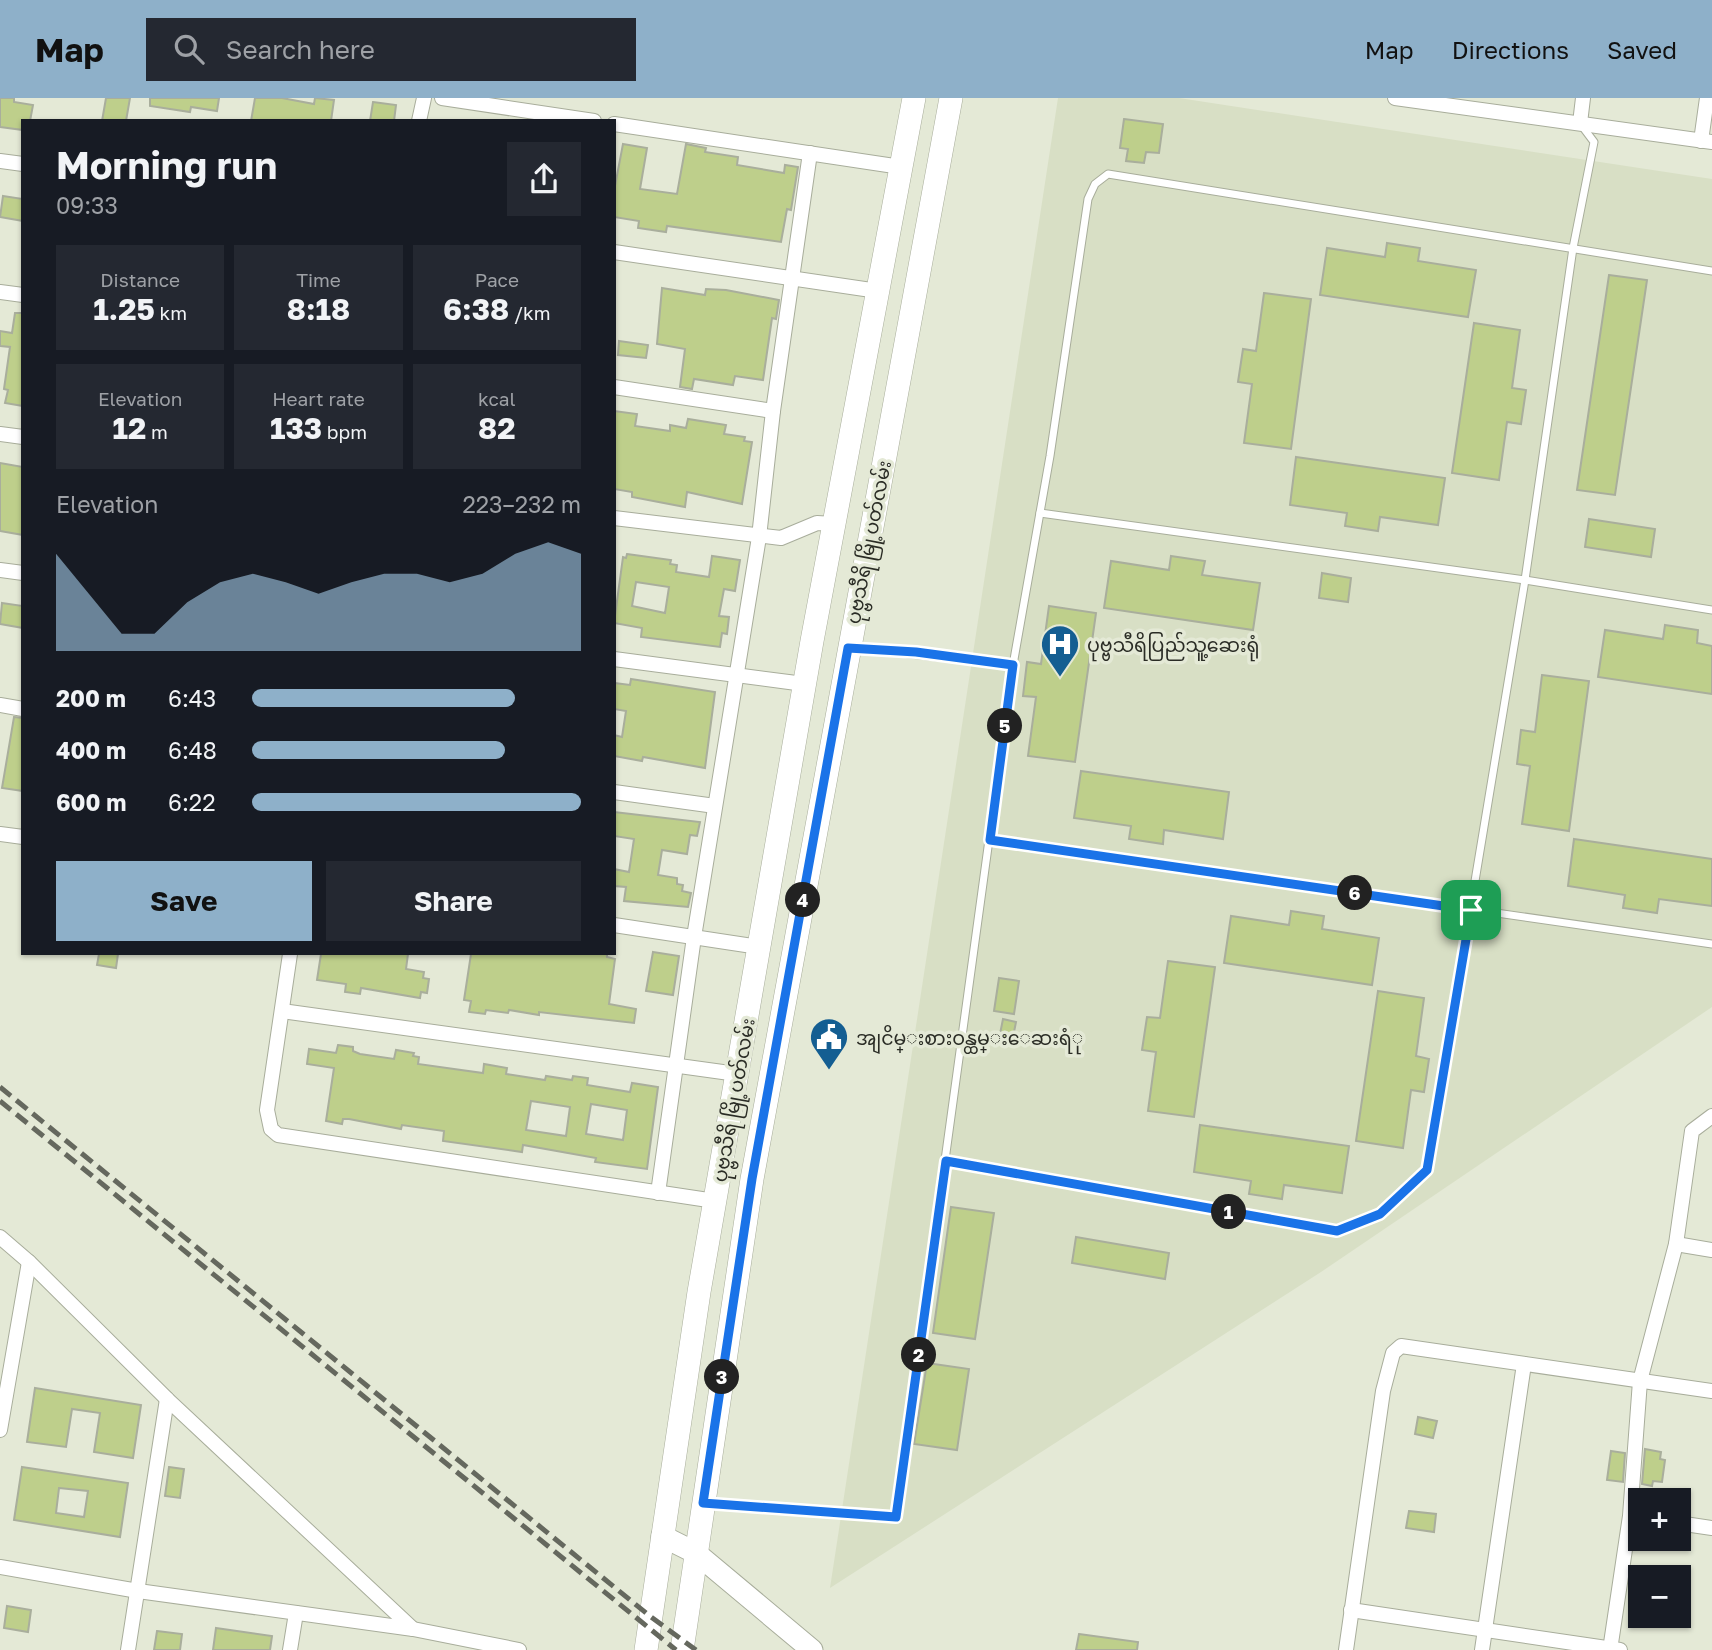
<!DOCTYPE html>
<html lang="en">
<head>
<meta charset="utf-8">
<style>
  body { margin:0; font-family:"Golos Text","Noto Sans Myanmar",sans-serif; background:#242831; color:#f1f3f6; height:100vh; display:flex; flex-direction:column; font-size:26px; white-space:nowrap }
  * { box-sizing:border-box; margin:0 }
  p { font-size:23px; color:#9ea1a6 }
  .icon { flex:none; width:38px; height:38px; fill:none; stroke:currentColor; stroke-width:2; stroke-linecap:round; stroke-linejoin:round }
  .map { position:relative; flex:1; overflow:hidden }
  .details { position:absolute; left:21px; top:21px; width:595px; height:836px; display:flex; flex-direction:column; background:#171b24; border-radius:0px; box-shadow:0 2px 5px #0004 }
  .details>* { flex:none }
  .fabs { position:absolute; left:1628px; top:1390px; display:grid; gap:14px }
  .fabs a { display:grid; place-items:center; width:63px; height:63px; border-radius:0px; background:#171b24; box-shadow:0 2px 5px #0004; font-size:35px }
  .pin { position:absolute; display:grid; place-items:center; width:60px; height:60px; color:#fff; margin:-30px; border-radius:14px; box-shadow:0 4px 10px #0006 }
  .km { position:absolute; width:35px; height:35px; margin:-18px; border-radius:50%; background:#222; color:#fff; font-size:19px; line-height:35px; text-align:center }
  .round { display:grid; place-items:center; flex:none; width:74px; height:74px; border-radius:0px; background:#242831 }
  .summary { display:flex; align-items:center; justify-content:space-between; height:119px; padding:0 35px }
  h1 { font-size:38px; font-weight:700; line-height:52px }
  .stats { display:grid; grid-template-columns:repeat(3,1fr); gap:10px; height:119px; padding:7px 35px }
  .stats div { display:grid; align-content:center; border-radius:0px; background:#242831; text-align:center }
  .stats b { font-size:30px; font-weight:700 }
  .stats small { font-size:19px; font-weight:400 }
  .stats p { font-size:19px }
  .chart { height:196px; padding:14px 35px }
  .chart p { display:flex; justify-content:space-between }
  .chart svg { width:100%; height:126px; margin-top:7px; fill:#8eb0c9; opacity:.7 }
  .primary-button { display:flex; gap:14px; margin-top:auto; padding:14px 35px }
  .primary-button a { flex:1; height:80px; border-radius:0px; background:#8eb0c9; color:#111; font-size:28px; font-weight:700; line-height:80px; text-align:center }
  .primary-button a+a { background:#242831; color:#f1f3f6 }
  ul { padding:0 35px; list-style:none; font-size:23px }
  li { display:grid; grid-template-columns:112px 84px 1fr; align-items:center; height:52px }
  li i { height:18px; border-radius:9px; background:#8eb0c9 }
  header { display:flex; align-items:center; gap:42px; box-sizing:border-box; height:98px; padding:0 35px; background:#8eb0c9; color:#111 }
  header strong { font-size:33px }
  nav { display:flex; gap:38px; margin-inline-start:auto; font-size:24px }
  .search { width:490px; height:63px; background:#242831; display:flex; align-items:center; gap:18px; box-sizing:border-box; padding:0 24px; border-radius:0px; color:#9ea1a6; font-size:26px }
  .map>svg:first-child { display:block }
  .built { fill:#d8dfc5 }
  .building { fill:#becf8b; stroke:#a9ae9c; stroke-width:2; fill-rule:evenodd }
  .lines { fill:none; stroke-linecap:round; stroke-linejoin:round }
  .lane-casing { stroke:#a8ad9b; stroke-width:9 }
  .street-casing { stroke:#a8ad9b; stroke-width:16 }
  .secondary-casing { stroke:#a8ad9b; stroke-width:23 }
  .primary-casing { stroke:#a8ad9b; stroke-width:24 }
  .lane { stroke:#fff; stroke-width:7 }
  .street { stroke:#fff; stroke-width:14 }
  .secondary { stroke:#fff; stroke-width:21 }
  .primary { stroke:#fff; stroke-width:23 }
  .rail { stroke:#65685e; stroke-width:5; stroke-dasharray:14 7; stroke-linecap:butt }
  .route-casing { stroke:#fff; stroke-width:14 }
  .route { stroke:#1a73e8; stroke-width:9 }
  .labels { text-anchor:middle; dominant-baseline:central; stroke-width:7; stroke-linejoin:round; paint-order:stroke }
  .street-label { font-size:19px; fill:#2a2c25; stroke:#e4e9d6 }
  .poi-label { font-size:19px; fill:#2a2c25; stroke:#e4e9d6; text-anchor:start }
</style>
</head>
<body>
<header>
<strong>Map</strong>
<div class="search"><svg class="icon" aria-label="search" viewBox="0 0 24 24"><circle cx="10" cy="10" r="6"/><path d="M15 15l6 6"/></svg>Search here</div>
<nav><a>Map</a><a>Directions</a><a>Saved</a></nav>
</header>
<div class="map">
<svg width="1712" height="1552" viewBox="0 0 1712 1552">
  <rect width="100%" height="100%" fill="#e4e9d6"/>
  <!-- built -->
  <path class="built" d="M 1058,0 L 1179,0 L 1712,81 L 1712,909 L 1321,1174 L 830,1490 Z"/>
  <!-- building -->
  <g class="building">
    <path d="M 0,0 L 14,0 L 14,4 L 33,7 L 30,23 L 23,23 L 23,32 L 0,29 Z"/>
    <path d="M 106,0 L 130,0 L 126,23 L 102,23 Z"/>
    <path d="M 150,0 L 219,0 L 217,13 L 191,9 L 190,14 L 150,8 Z"/>
    <path d="M 255,0 L 282,0 L 314,6 L 315,0 L 334,2 L 331,23 L 251,23 Z"/>
    <path d="M 373,4 L 396,7 L 394,23 L 370,23 Z"/>
    <path d="M 1124,21 L 1163,26 L 1159,55 L 1146,54 L 1144,65 L 1126,63 L 1128,51 L 1120,50 Z"/>
    <path d="M 623,46 L 647,50 L 640,91 L 677,96 L 686,46 L 706,50 L 705,54 L 738,59 L 737,67 L 784,75 L 785,67 L 798,69 L 791,112 L 787,111 L 781,144 L 667,128 L 666,134 L 638,130 L 639,123 L 614,119 L 614,93 Z"/>
    <path d="M 3,98 L 23,101 L 23,123 L 0,119 Z"/>
    <path d="M 1387,145 L 1420,150 L 1418,163 L 1476,172 L 1468,219 L 1320,197 L 1327,150 L 1385,159 Z"/>
    <path d="M 1609,177 L 1647,182 L 1615,397 L 1577,392 Z"/>
    <path d="M 662,190 L 705,197 L 706,191 L 726,192 L 779,202 L 776,221 L 772,220 L 763,282 L 735,278 L 733,287 L 694,281 L 692,291 L 680,289 L 685,251 L 657,246 Z"/>
    <path d="M 1264,195 L 1311,201 L 1291,351 L 1244,345 L 1252,286 L 1238,284 L 1243,251 L 1256,253 Z"/>
    <path d="M 15,215 L 23,215 L 23,308 L 5,305 L 8,292 L 4,291 L 10,249 L 0,248 L 0,233 L 12,235 Z"/>
    <path d="M 1474,225 L 1520,232 L 1512,290 L 1526,292 L 1521,326 L 1507,324 L 1499,382 L 1452,375 Z"/>
    <path d="M 619,243 L 648,247 L 646,260 L 618,257 Z"/>
    <path d="M 614,313 L 637,316 L 635,328 L 670,333 L 670,327 L 686,330 L 688,321 L 726,327 L 724,336 L 745,339 L 744,343 L 752,344 L 742,406 L 687,394 L 685,409 L 632,399 L 632,394 L 614,391 Z"/>
    <path d="M 1296,359 L 1445,380 L 1438,427 L 1380,419 L 1378,433 L 1345,428 L 1347,415 L 1290,407 Z"/>
    <path d="M 0,365 L 23,369 L 23,437 L 0,433 Z"/>
    <path d="M 1589,421 L 1655,431 L 1651,459 L 1585,449 Z"/>
    <path d="M 627,456 L 671,462 L 670,466 L 677,467 L 676,474 L 709,479 L 712,458 L 740,462 L 735,493 L 724,491 L 719,518 L 729,519 L 727,536 L 722,535 L 720,549 L 641,539 L 642,530 L 614,525 L 623,459 L 626,460 ZM 636,484 L 669,489 L 665,515 L 632,508 Z"/>
    <path d="M 1171,458 L 1205,463 L 1202,477 L 1260,485 L 1253,532 L 1104,510 L 1111,463 L 1169,472 Z"/>
    <path d="M 1322,475 L 1351,480 L 1348,504 L 1319,500 Z"/>
    <path d="M 2,505 L 23,508 L 23,530 L 0,526 Z"/>
    <path d="M 1049,508 L 1096,515 L 1075,664 L 1028,658 L 1036,599 L 1023,598 L 1027,564 L 1041,566 Z"/>
    <path d="M 1665,527 L 1698,532 L 1697,545 L 1712,548 L 1712,596 L 1598,579 L 1605,532 L 1663,541 Z"/>
    <path d="M 1542,577 L 1589,583 L 1569,733 L 1522,726 L 1530,668 L 1517,666 L 1521,632 L 1535,634 Z"/>
    <path d="M 631,581 L 715,594 L 705,670 L 643,659 L 642,663 L 614,658 L 614,637 L 622,639 L 626,613 L 614,611 L 614,585 L 630,587 Z"/>
    <path d="M 14,619 L 23,620 L 23,693 L 2,690 Z"/>
    <path d="M 1081,673 L 1229,694 L 1223,741 L 1164,732 L 1163,746 L 1129,741 L 1131,728 L 1074,720 Z"/>
    <path d="M 614,714 L 700,724 L 697,738 L 690,737 L 687,756 L 662,752 L 658,777 L 677,780 L 677,786 L 683,787 L 682,793 L 691,795 L 688,809 L 624,803 L 626,789 L 614,788 L 614,771 L 629,774 L 634,741 L 614,738 Z"/>
    <path d="M 1574,741 L 1712,761 L 1712,808 L 1659,801 L 1657,815 L 1623,810 L 1625,797 L 1568,788 Z"/>
    <path d="M 1291,813 L 1324,818 L 1322,831 L 1379,840 L 1372,887 L 1224,865 L 1231,818 L 1289,827 Z"/>
    <path d="M 653,854 L 679,858 L 673,897 L 646,893 Z"/>
    <path d="M 99,856 L 118,856 L 116,870 L 97,867 Z"/>
    <path d="M 321,856 L 408,856 L 406,871 L 424,874 L 423,880 L 429,881 L 427,895 L 421,894 L 420,900 L 361,890 L 360,896 L 345,894 L 346,886 L 317,882 Z"/>
    <path d="M 471,856 L 607,856 L 607,859 L 615,861 L 609,906 L 636,911 L 634,925 L 539,914 L 539,917 L 509,912 L 508,915 L 486,912 L 485,916 L 469,914 L 471,903 L 464,902 Z"/>
    <path d="M 1168,863 L 1215,869 L 1194,1019 L 1148,1013 L 1156,954 L 1142,952 L 1147,919 L 1160,920 Z"/>
    <path d="M 999,880 L 1019,883 L 1014,916 L 994,913 Z"/>
    <path d="M 1378,893 L 1424,900 L 1416,958 L 1429,961 L 1424,994 L 1411,992 L 1403,1050 L 1356,1043 Z"/>
    <path d="M 1003,921 L 1016,924 L 1012,944 L 999,941 Z"/>
    <path d="M 338,947 L 353,949 L 353,953 L 360,956 L 394,961 L 396,952 L 414,955 L 413,958 L 419,959 L 418,966 L 454,971 L 483,975 L 484,966 L 507,970 L 506,976 L 545,982 L 546,978 L 572,982 L 573,978 L 588,980 L 587,987 L 630,994 L 632,985 L 658,989 L 647,1071 L 595,1064 L 596,1060 L 523,1047 L 522,1054 L 443,1043 L 444,1033 L 402,1027 L 401,1031 L 349,1021 L 343,1021 L 342,1026 L 326,1023 L 334,970 L 307,966 L 309,951 L 336,955 ZM 531,1003 L 570,1009 L 566,1038 L 526,1032 ZM 591,1006 L 627,1012 L 623,1042 L 586,1036 Z"/>
    <path d="M 1200,1027 L 1349,1048 L 1342,1095 L 1284,1087 L 1282,1101 L 1249,1096 L 1251,1083 L 1194,1074 Z"/>
    <path d="M 951,1109 L 994,1115 L 975,1241 L 933,1235 Z"/>
    <path d="M 1076,1139 L 1169,1155 L 1165,1181 L 1072,1165 Z"/>
    <path d="M 927,1265 L 969,1271 L 957,1352 L 914,1346 Z"/>
    <path d="M 35,1290 L 141,1307 L 133,1360 L 94,1354 L 100,1315 L 72,1311 L 66,1349 L 27,1344 Z"/>
    <path d="M 1418,1319 L 1437,1323 L 1433,1340 L 1415,1336 Z"/>
    <path d="M 1645,1351 L 1661,1354 L 1660,1361 L 1665,1362 L 1662,1384 L 1653,1383 L 1652,1388 L 1642,1386 Z"/>
    <path d="M 1611,1353 L 1625,1355 L 1623,1384 L 1607,1382 Z"/>
    <path d="M 22,1369 L 128,1385 L 120,1439 L 14,1422 ZM 59,1390 L 88,1393 L 84,1419 L 56,1415 Z"/>
    <path d="M 169,1369 L 184,1371 L 180,1400 L 165,1398 Z"/>
    <path d="M 1409,1413 L 1436,1416 L 1434,1434 L 1406,1430 Z"/>
    <path d="M 7,1508 L 31,1512 L 28,1534 L 4,1530 Z"/>
    <path d="M 216,1530 L 272,1538 L 270,1552 L 213,1552 Z"/>
    <path d="M 157,1533 L 182,1536 L 180,1552 L 154,1552 Z"/>
    <path d="M 1079,1536 L 1138,1544 L 1137,1552 L 1076,1552 Z"/>
  </g>
  <g class="lines">
    <!-- lane casing -->
    <g class="lane-casing">
      <g id="lane">
        <path d="M 1040,415 L 1525,482 L 1712,512"/>
        <path d="M 854,550 L 1013,567"/>
        <path d="M 990,742 L 1712,846"/>
        <path d="M 945,1063 L 1337,1133 L 1380,1116 L 1427,1072 L 1525,482 L 1573,150 L 1594,44 L 1582,28"/>
        <path d="M 707,1405 L 896,1419 L 1013,567 L 1050,358 L 1088,101 L 1095,86 L 1108,76 L 1712,173"/>
      </g>
    </g>
    <!-- street casing -->
    <g class="street-casing">
      <g id="street">
        <path d="M 442,0 L 594,23"/>
        <path d="M 1395,0 L 1712,44"/>
        <path d="M 419,23 L 424,0"/>
        <path d="M 1580,25 L 1583,0"/>
        <path d="M 614,26 L 901,69"/>
        <path d="M 1701,43 L 1707,0"/>
        <path d="M 0,63 L 23,66"/>
        <path d="M 614,154 L 878,193"/>
        <path d="M 0,194 L 23,197"/>
        <path d="M 614,289 L 773,313"/>
        <path d="M 0,336 L 23,339"/>
        <path d="M 614,420 L 781,440 L 817,425 L 833,426"/>
        <path d="M 0,472 L 23,475"/>
        <path d="M 614,561 L 804,586"/>
        <path d="M 0,607 L 23,611"/>
        <path d="M 614,694 L 715,708"/>
        <path d="M 0,736 L 23,739"/>
        <path d="M 614,827 L 759,849"/>
        <path d="M 290,856 L 267,1012 L 271,1031 L 278,1037 L 715,1103"/>
        <path d="M 282,913 L 737,976"/>
        <path d="M 658,1095 L 694,839 L 759,439 L 773,313 L 810,55"/>
        <path d="M 0,1139 L 29,1164 L 167,1301 L 413,1531"/>
        <path d="M 1676,1146 L 1712,1152"/>
        <path d="M 0,1332 L 29,1164"/>
        <path d="M 1678,1425 L 1712,1430"/>
        <path d="M 0,1469 L 138,1493 L 413,1531 L 519,1552"/>
        <path d="M 1351,1512 L 1620,1552"/>
        <path d="M 128,1552 L 167,1301"/>
        <path d="M 290,1552 L 296,1515"/>
        <path d="M 1346,1552 L 1383,1293 L 1393,1255 L 1401,1248 L 1712,1293"/>
        <path d="M 1482,1552 L 1524,1266"/>
        <path d="M 1610,1552 L 1630,1418 L 1640,1283 L 1676,1146 L 1692,1033 L 1712,1018"/>
      </g>
    </g>
    <!-- secondary casing -->
    <g class="secondary-casing">
      <path id="secondary" d="M 662,1438 L 696,1455 L 812,1552"/>
    </g>
    <!-- primary casing -->
    <g class="primary-casing">
      <g id="primary">
        <path d="M 646,1552 L 699,1194 L 812,543 L 914,0"/>
        <path d="M 682,1552 L 752,1081 L 951,0"/>
      </g>
    </g>
    <!-- lane -->
    <use href="#lane" class="lane"/>
    <!-- street -->
    <use href="#street" class="street"/>
    <!-- secondary -->
    <use href="#secondary" class="secondary"/>
    <!-- primary -->
    <use href="#primary" class="primary"/>
    <!-- rail -->
    <g class="rail">
      <path d="M 0,989 L 651,1519 L 696,1552"/>
      <path d="M 0,1003 L 676,1552"/>
    </g>
  </g>
  <g class="lines">
    <!-- route casing -->
    <g class="route-casing">
      <path id="route" d="M 848,550 L 916,554 L 1013,567 L 990,742 L 1471,812 L 1427,1072 L 1380,1116 L 1337,1133 L 946,1063 L 896,1419 L 703,1405 L 752,1081 Z"/>
    </g>
    <!-- route -->
    <use href="#route" class="route"/>
  </g>
  <!-- icons -->
  <defs>
    <g id="hospital-pin" transform="scale(2.0125)"><path d="M0 17L-7.5 6A9.5 9.5 0 1 1 7.5 6Z" fill="#145e92" stroke="#e4e9d6"/><path d="M-5-5h3v3.5h4V-5h3V5h-3V1.5h-4V5h-3Z" fill="#fff"/></g>
    <g id="civic-pin" transform="scale(2.0125)"><path d="M0 17L-7.5 6A9.5 9.5 0 1 1 7.5 6Z" fill="#145e92" stroke="#e4e9d6"/><path d="M-.6-6.5H3V-4.5H.6V-3L4-1V1h2V6H-6V1h2V-1L-.6-3ZM-1.2 2.5V6h2.4V2.5Z" fill="#fff"/></g>
  </defs>
  <g fill-rule="evenodd">
    <use href="#hospital-pin" x="1060" y="546"/>
    <use href="#civic-pin" x="829" y="939"/>
  </g>
  <g class="labels">
    <!-- street labels -->
    <g class="street-label">
      <text transform="translate(868 444) rotate(-79)">ပုဗ္ဗသီရိ မြို့ပတ်လမ်း</text>
      <text transform="translate(733 1002) rotate(-80)">ပုဗ္ဗသီရိ မြို့ပတ်လမ်း</text>
    </g>
    <!-- poi labels -->
    <g class="poi-label">
      <text x="1087" y="546">ပုဗ္ဗသီရိပြည်သူ့ဆေးရုံ</text>
      <text x="856" y="939">အျငိမ္းစားဝန္ထမ္းေဆးရံု</text>
    </g>
  </g>
</svg>
<div class="fabs">
<a>+</a>
<a>−</a>
</div>
<div class="pin" style="left:1471px;top:812px;background:#1e9e55"><svg class="icon" aria-label="arrive" viewBox="0 0 24 24"><path d="M6 21V4h12l-3 4 3 4H6"/></svg></div>
<b class="km" style="left:1229px;top:1114px">1</b>
<b class="km" style="left:919px;top:1257px">2</b>
<b class="km" style="left:722px;top:1279px">3</b>
<b class="km" style="left:803px;top:802px">4</b>
<b class="km" style="left:1005px;top:628px">5</b>
<b class="km" style="left:1355px;top:795px">6</b>
<section class="details">
<div class="summary"><div><h1>Morning run</h1><p>09:33</p></div><a class="round"><svg class="icon" aria-label="share" viewBox="0 0 24 24"><path d="M12 15V3M7 8l5-5 5 5M5 13v7h14v-7"/></svg></a></div>
<div class="stats">
<div><p>Distance</p><b>1.25<small> km</small></b></div>
<div><p>Time</p><b>8:18</b></div>
<div><p>Pace</p><b>6:38<small> /km</small></b></div>
</div>
<div class="stats">
<div><p>Elevation</p><b>12<small> m</small></b></div>
<div><p>Heart rate</p><b>133<small> bpm</small></b></div>
<div><p>kcal</p><b>82</b></div>
</div>
<div class="chart"><p><span>Elevation</span>223–232 m</p>
<svg viewBox="0 0 160 44" preserveAspectRatio="none"><path d="M0 44V10L10 24L20 38L30 38L40 27L50 20L60 17L70 20L80 24L90 20L100 17L110 17L120 20L130 17L140 10L150 6L160 10V44z"/></svg>
</div>
<ul>
<li><b>200 m</b>6:43<i style="width:80%"></i></li>
<li><b>400 m</b>6:48<i style="width:77%"></i></li>
<li><b>600 m</b>6:22<i style="width:100%"></i></li>
</ul>
<div class="primary-button"><a>Save</a><a>Share</a></div>
</section>
</div>
</body>
</html>
